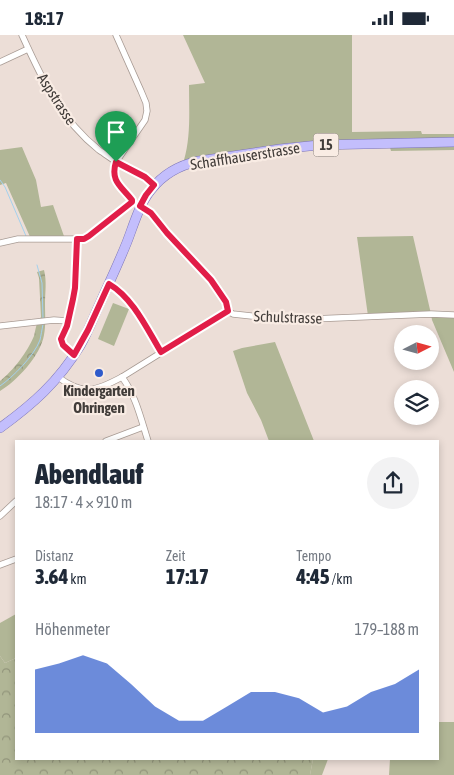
<!DOCTYPE html>
<html lang="de">
<head>
<meta charset="utf-8">
<style>
  body { margin:0; font-family:"Asap Condensed",sans-serif; background:#f2f2f3; color:#1f2937; height:100vh; display:flex; flex-direction:column; font-size:19px; white-space:nowrap }
  * { box-sizing:border-box; margin:0 }
  p { font-size:16px; color:#747a83 }
  .icon { flex:none; width:28px; height:28px; fill:none; stroke:currentColor; stroke-width:2; stroke-linecap:round; stroke-linejoin:round }
  .map { position:relative; flex:1; overflow:hidden }
  .side { position:absolute; left:15px; top:405px; width:424px; height:320px; display:flex; flex-direction:column; background:#fff; border-radius:0px; box-shadow:0 2px 8px #0003 }
  .side>* { flex:none }
  .needle { width:32px; rotate:84deg }
  .controls { position:absolute; left:394px; top:290px; display:grid; gap:10px }
  .controls a { display:grid; place-items:center; width:45px; height:45px; border-radius:50%; background:#fff; box-shadow:0 2px 8px #0003; font-size:25px }
  .pin { position:absolute; display:grid; place-items:center; width:42px; height:42px; color:#fff; margin:-51px -21px; border-radius:50% 50% 50% 0; rotate:-45deg; box-shadow:0 0 5px #0007 }
  .pin .icon { rotate:45deg }
  .round { display:grid; place-items:center; flex:none; width:52px; height:52px; border-radius:26px; background:#f2f2f3 }
  .headline { display:flex; align-items:center; justify-content:space-between; height:85px; padding:0 20px }
  h1 { font-size:28px; font-weight:800; line-height:38px }
  .figures { display:grid; grid-template-columns:repeat(3,1fr); gap:8px; height:85px; padding:5px 20px }
  .figures div { display:grid; align-content:center }
  .figures b { font-size:21px; font-weight:800 }
  .figures small { font-size:14px; font-weight:400 }
  .figures p { font-size:14px }
  .chart { height:140px; padding:10px 20px }
  .chart p { display:flex; justify-content:space-between }
  .chart svg { width:100%; height:90px; margin-top:5px; fill:#2f5bcb; opacity:.7 }
  .status { display:flex; justify-content:space-between; align-items:center; height:35px; padding:0 25px; background:#fff; direction:ltr }
  .status svg { height:14px; fill:currentColor }
  .map>svg:first-child { display:block }
  .green { fill:#b1b696 }
  .forest { fill:url(#forest-crowns) }
  .lines { fill:none; stroke-linecap:round; stroke-linejoin:round }
  .stream { stroke:#a4d1ee; stroke-width:1 }
  .street-casing { stroke:#a89b94; stroke-width:7 }
  .primary-casing { stroke:#7c74b6; stroke-width:10 }
  .street { stroke:#fff; stroke-width:5.5 }
  .primary { stroke:#c3befc; stroke-width:9 }
  .route-casing { stroke:#fff; stroke-width:10 }
  .route { stroke:#e11d48; stroke-width:6 }
  .poi-dot { fill:#2f5bcb; stroke:#f9ece4; stroke-width:2 }
  .labels { text-anchor:middle; dominant-baseline:central; stroke-width:4.5; stroke-linejoin:round; paint-order:stroke }
  .shield { fill:#f9ece4; stroke:#78716c; stroke-width:1 }
  .shield-label { font-size:14px; font-weight:bold; fill:#413c39 }
  .street-label { font-size:15px; fill:#413c39; stroke:#f9ece4 }
  .poi-label { font-size:15px; font-weight:bold; fill:#413c39; stroke:#f9ece4 }
</style>
</head>
<body>
<div class="status"><b>18:17</b><svg viewBox="0 0 49 12"><path d="M0 12V9h3v3zM5 12V6h3v6zM10 12V3h3v9zM15 12V0h3v12zM26 1h20v11H26zM47 4h2v5h-2z"/></svg></div>
<div class="map">
<svg width="454" height="740" viewBox="0 0 454 740">
  <defs>
    <pattern id="forest-crowns" width="20" height="18" patternUnits="userSpaceOnUse" patternTransform="scale(1.25)"><rect width="20" height="18" fill="#b1b696"/><path d="M2 6a3 3 0 1 1 6 0M12 15a3 3 0 1 1 6 0" fill="none" stroke="#92957b"/></pattern>
  </defs>
  <rect width="100%" height="100%" fill="#ecded7"/>
  <!-- green -->
  <g class="green">
    <path d="M 183,0 L 352,0 L 352,97 L 421,96 L 422,99 L 454,99 L 454,115 L 391,116 L 389,109 L 336,109 L 199,126 L 184,125 C 191,101 189,75 189,50 L 205,48 Z"/>
    <path d="M 22,112 L 36,145 L 41,172 L 53,170 L 65,204 L 31,204 L 6,148 L 0,150 L 0,115 Z"/>
    <path d="M 413,201 L 431,279 L 454,280 L 454,337 L 432,285 L 431,279 L 368,281 L 357,202 Z"/>
    <path d="M 113,268 L 129,274 L 114,311 L 98,304 Z"/>
    <path d="M 275,307 L 314,406 L 269,406 L 261,385 L 247,358 L 233,316 L 242,313 Z"/>
    <path d="M 16,579 L 16,623 L 5,628 L 0,621 L 0,588 Z"/>
    <path d="M 438,687 L 454,687 L 454,740 L 389,740 L 390,724 L 438,724 Z"/>
    <path d="M 313,724 L 328,724 L 322,740 L 310,740 Z"/>
  </g>
  <!-- forest -->
  <g class="forest">
    <path d="M 44,235 C 47,246 45,258 45,269 C 45,280 46,290 44,300 C 41,320 16,347 0,356 L 0,346 C 13,336 28,316 34,301 C 36,293 36,288 41,282 L 39,243 L 37,237 Z"/>
    <path d="M 0,621 L 5,628 L 16,623 L 16,724 L 313,724 L 310,740 L 0,740 Z"/>
  </g>
  <g class="lines">
    <!-- stream -->
    <g class="stream">
      <path d="M 0,145 L 5,152 L 26,201"/>
      <path d="M 37,230 L 42,248 L 43,283"/>
      <path d="M 0,351 C 13,342 34,321 40,305 C 41,300 42,295 43,289"/>
    </g>
    <!-- street casing -->
    <g class="street-casing">
      <g id="street">
        <path d="M 22,0 C 42,44 60,84 99,115 C 105,119 112,124 118,128 C 131,135 144,140 154,150"/>
        <path d="M 0,27 L 28,14"/>
        <path d="M 141,171 L 151,178 L 167,198 L 211,245 L 227,267 L 228,276"/>
        <path d="M 0,208 L 18,204 L 84,204 L 89,201 L 132,167 L 132,165 C 121,151 111,146 116,127 L 145,85 L 147,76 L 146,68 L 141,56 L 116,0"/>
        <path d="M 109,249 C 133,263 147,294 161,317"/>
        <path d="M 0,291 L 54,285 L 68,286"/>
        <path d="M 74,320 L 63,310 L 61,304 L 67,291 L 73,265 L 77,204"/>
        <path d="M 58,342 C 83,361 96,356 122,342 L 228,276 L 233,279 L 289,285 L 431,279 L 454,280"/>
        <path d="M 122,342 C 136,361 141,384 148,406"/>
        <path d="M 106,406 L 143,392"/>
        <path d="M 0,481 L 16,466"/>
        <path d="M 0,530 L 16,524"/>
      </g>
    </g>
    <!-- primary casing -->
    <g class="primary-casing">
      <path id="primary" d="M 0,393 C 33,369 58,347 80,311 C 88,297 94,281 101,266 C 110,246 119,227 127,207 C 134,189 139,170 151,155 C 163,139 180,130 199,126 L 280,114 L 319,110 L 454,107"/>
    </g>
    <!-- street -->
    <use href="#street" class="street"/>
    <!-- primary -->
    <use href="#primary" class="primary"/>
  </g>
  <g class="lines">
    <!-- route casing -->
    <g class="route-casing">
      <path id="route" d="M 116,127 L 145,142 L 154,150 L 146,160 L 140,171 L 151,178 L 167,198 L 211,245 L 226,267 L 228,276 L 161,317 C 147,294 133,263 109,249 L 88,295 L 74,320 L 63,310 L 61,304 L 67,291 L 73,264 L 75,253 L 77,204 L 84,204 L 89,201 L 132,167 L 132,165 C 121,151 110,146 116,127 Z"/>
    </g>
    <!-- route -->
    <use href="#route" class="route"/>
  </g>
  <!-- markers -->
  <circle class="poi-dot" cx="99" cy="338" r="5"/>
  <g class="labels">
    <!-- shield labels -->
    <rect class="shield" x="313.5" y="98.5" width="25" height="23" rx="4"/>
    <g class="shield-label">
      <text x="326" y="110">15</text>
    </g>
    <!-- street labels -->
    <g class="street-label">
      <text transform="translate(57 64) rotate(57)">Aspstrasse</text>
      <text transform="translate(245 121) rotate(-9)">Schaffhauserstrasse</text>
      <text transform="translate(288 282) rotate(2)">Schulstrasse</text>
    </g>
    <!-- poi labels -->
    <g class="poi-label">
      <text x="99" y="355">Kindergarten<tspan x="99" dy="17">Ohringen</tspan></text>
    </g>
  </g>
</svg>
<div class="controls">
<a><svg class="needle" viewBox="-14 -14 28 28"><path d="M0-13l5 13h-10z" fill="#e53935"/><path d="M0 13l5-13h-10z" fill="#747a83"/></svg></a>
<a><svg class="icon" aria-label="layers" viewBox="0 0 24 24"><path d="M12 4l9 5-9 5-9-5zM3 14l9 5 9-5"/></svg></a>
</div>
<div class="pin" style="left:116px;top:127px;background:#1e9e55"><svg class="icon" aria-label="arrive" viewBox="0 0 24 24"><path d="M6 21V4h12l-3 4 3 4H6"/></svg></div>
<section class="side">
<div class="headline"><div><h1>Abendlauf</h1><p>18:17 · 4 × 910 m</p></div><a class="round"><svg class="icon" aria-label="share" viewBox="0 0 24 24"><path d="M12 15V3M7 8l5-5 5 5M5 13v7h14v-7"/></svg></a></div>
<div class="figures">
<div><p>Distanz</p><b>3.64<small> km</small></b></div>
<div><p>Zeit</p><b>17:17</b></div>
<div><p>Tempo</p><b>4:45<small> /km</small></b></div>
</div>
<div class="chart"><p><span>Höhenmeter</span>179–188 m</p>
<svg viewBox="0 0 160 44" preserveAspectRatio="none"><path d="M0 44V13L10 10L20 6L30 10L40 20L50 31L60 38L70 38L80 31L90 24L100 24L110 27L120 34L130 31L140 24L150 20L160 13V44z"/></svg>
</div>
</section>
</div>
</body>
</html>
